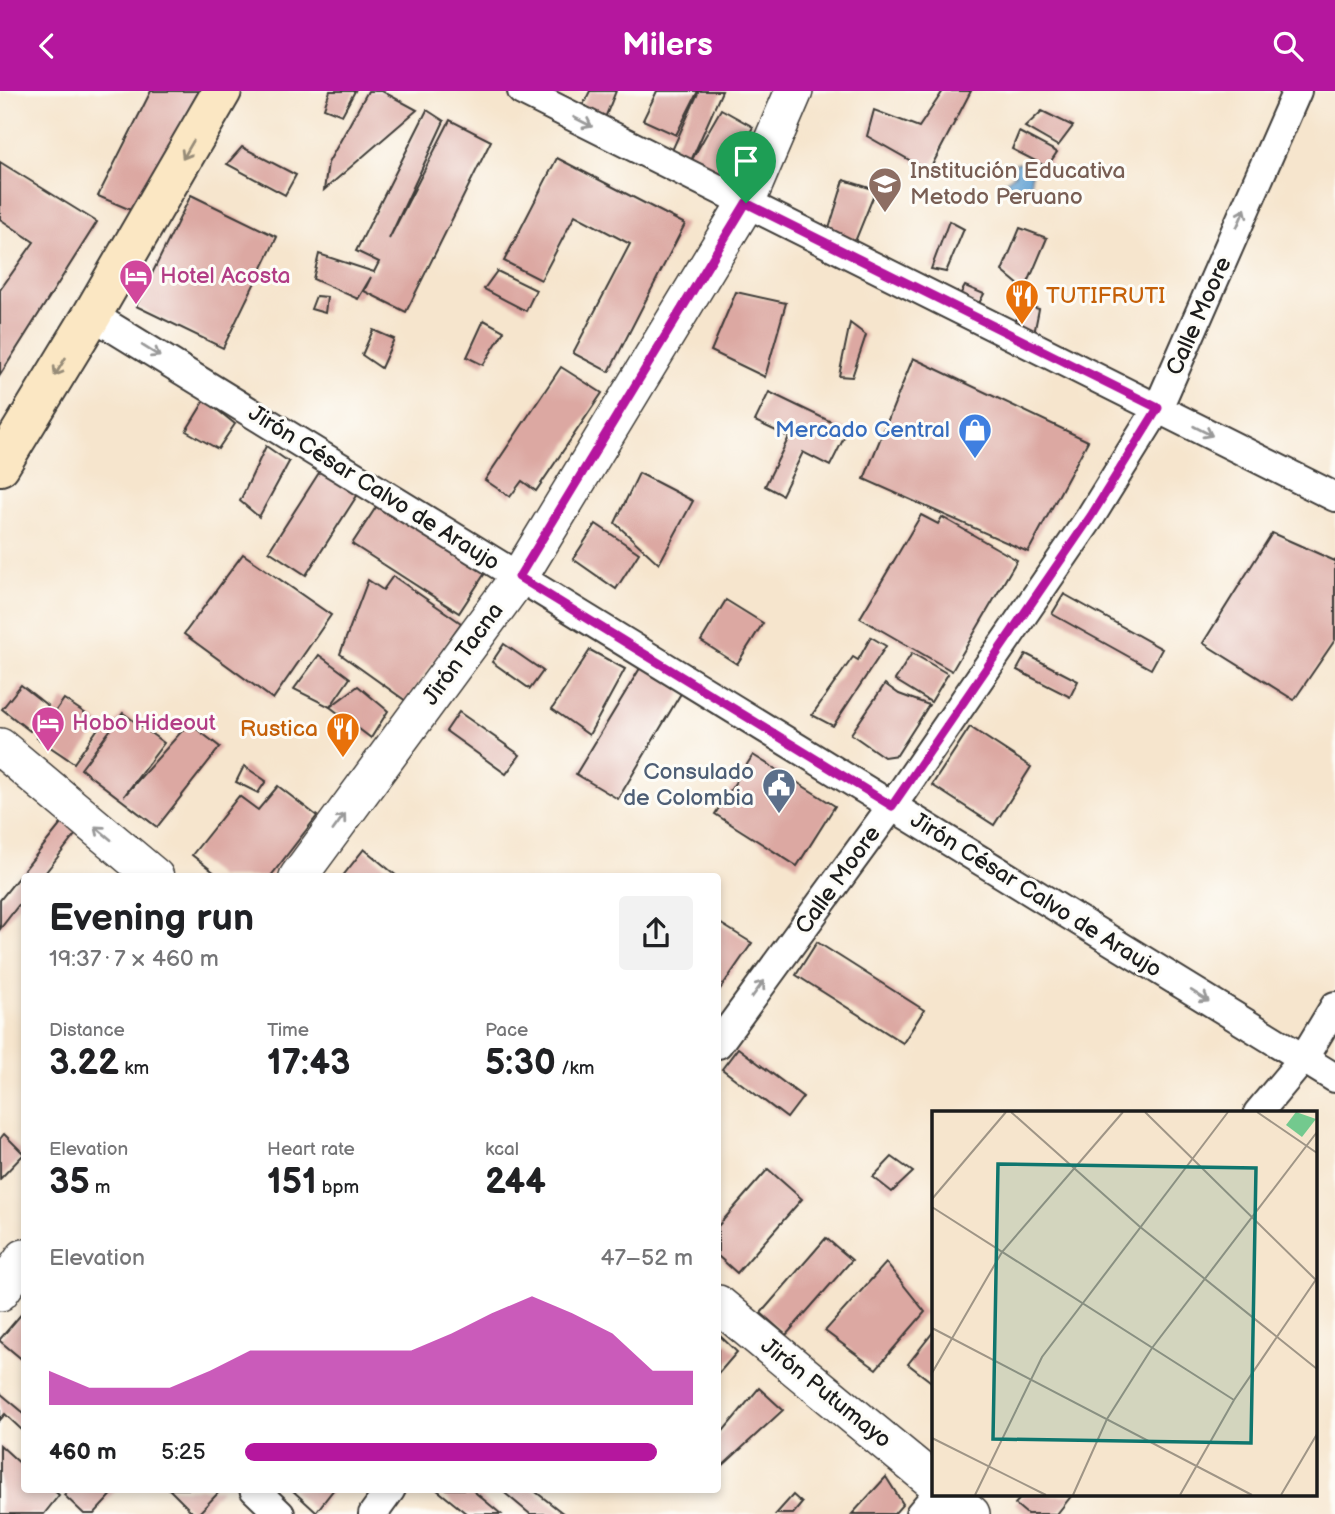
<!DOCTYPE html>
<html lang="en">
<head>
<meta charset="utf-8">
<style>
  body { margin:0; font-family:"Balsamiq Sans",sans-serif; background:#f2f2f2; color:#202124; height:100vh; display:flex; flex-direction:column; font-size:26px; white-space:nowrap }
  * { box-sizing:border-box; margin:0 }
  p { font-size:23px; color:#757577 }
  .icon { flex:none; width:38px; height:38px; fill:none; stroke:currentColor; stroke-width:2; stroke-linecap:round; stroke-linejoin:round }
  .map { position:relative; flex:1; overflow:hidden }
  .panel { position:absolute; left:21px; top:782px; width:700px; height:620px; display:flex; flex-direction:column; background:#fff; border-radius:7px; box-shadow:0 4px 10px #0003 }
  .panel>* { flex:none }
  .pin { position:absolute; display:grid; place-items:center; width:60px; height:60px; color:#fff; margin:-72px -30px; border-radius:50% 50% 50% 0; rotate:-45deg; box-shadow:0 0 7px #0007 }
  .pin .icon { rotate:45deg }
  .round { display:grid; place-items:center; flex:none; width:74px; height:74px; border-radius:7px; background:#f2f2f2 }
  .overview { display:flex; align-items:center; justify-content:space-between; height:119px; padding:0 28px }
  h1 { font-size:38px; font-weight:700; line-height:52px }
  .stats { display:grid; grid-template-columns:repeat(3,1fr); gap:10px; height:119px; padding:7px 28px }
  .stats div { display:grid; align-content:center }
  .stats b { font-size:35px; font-weight:700 }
  .stats small { font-size:19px; font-weight:400 }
  .stats p { font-size:19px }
  .chart { height:196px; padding:14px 28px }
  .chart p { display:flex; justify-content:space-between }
  .chart svg { width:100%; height:126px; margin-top:7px; fill:#b5179e; opacity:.7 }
  ul { padding:0 28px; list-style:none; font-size:23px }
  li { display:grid; grid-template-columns:112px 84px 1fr; align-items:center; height:52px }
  li i { height:18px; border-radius:9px; background:#b5179e }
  header { display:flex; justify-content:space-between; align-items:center; height:91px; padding:0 28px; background:#b5179e; color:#fff; font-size:32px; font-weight:700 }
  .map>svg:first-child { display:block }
  .water { fill:#60a0d3; stroke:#3e5e78; stroke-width:2 }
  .building { fill:#dca8a2 }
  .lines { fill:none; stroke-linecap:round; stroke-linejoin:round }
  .minor-casing { stroke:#3d3a37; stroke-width:32 }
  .tertiary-casing { stroke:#3d3a37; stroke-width:40 }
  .secondary-casing { stroke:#3d3a37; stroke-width:42 }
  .minor { stroke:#fff; stroke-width:28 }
  .tertiary { stroke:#fff; stroke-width:37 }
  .secondary { stroke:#fbe7c3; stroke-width:38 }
  .oneway { stroke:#999 }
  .oneway2 { stroke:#978c78 }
  .route-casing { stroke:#fff; stroke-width:14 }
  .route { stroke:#b5179e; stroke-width:9 }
  .labels { text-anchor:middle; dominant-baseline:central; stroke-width:6; stroke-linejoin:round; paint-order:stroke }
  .education-label { font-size:23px; fill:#785e54; stroke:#fdfcf7; text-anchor:start }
  .hotel-label { font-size:23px; fill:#b23c85; stroke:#fdfcf7; text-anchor:start }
  .food-label { font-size:23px; fill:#c56008; stroke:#fdfcf7; text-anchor:start }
  .street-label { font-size:23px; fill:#1c1c1c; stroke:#fdfcf7 }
  .shop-label { font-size:23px; fill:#366cbe; stroke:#fdfcf7; text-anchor:end }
  .service-label { font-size:23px; fill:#4e5e75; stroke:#fdfcf7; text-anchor:end }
  .inset-road { fill:none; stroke:#9f9586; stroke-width:2 }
  .view { fill:#0f766e; fill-opacity:0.15; stroke:#0f766e; stroke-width:3.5 }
  .inset-edge { fill:none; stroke:#1c1c1c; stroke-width:3.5 }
</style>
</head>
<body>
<header><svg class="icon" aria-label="back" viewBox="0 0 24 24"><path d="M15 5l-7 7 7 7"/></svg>Milers<svg class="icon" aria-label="search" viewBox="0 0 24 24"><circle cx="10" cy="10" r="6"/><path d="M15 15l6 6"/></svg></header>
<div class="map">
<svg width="1335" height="1423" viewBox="0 0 1335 1423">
  <rect width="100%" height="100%" fill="#fdfcf7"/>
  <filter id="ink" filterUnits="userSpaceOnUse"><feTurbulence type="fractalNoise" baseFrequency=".0143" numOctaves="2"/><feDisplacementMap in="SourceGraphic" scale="14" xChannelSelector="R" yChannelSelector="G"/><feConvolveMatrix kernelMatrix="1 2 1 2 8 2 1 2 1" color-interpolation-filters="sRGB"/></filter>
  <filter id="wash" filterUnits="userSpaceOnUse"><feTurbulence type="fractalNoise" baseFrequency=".00686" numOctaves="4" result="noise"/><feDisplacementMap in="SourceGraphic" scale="28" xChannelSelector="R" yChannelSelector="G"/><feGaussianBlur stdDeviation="1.57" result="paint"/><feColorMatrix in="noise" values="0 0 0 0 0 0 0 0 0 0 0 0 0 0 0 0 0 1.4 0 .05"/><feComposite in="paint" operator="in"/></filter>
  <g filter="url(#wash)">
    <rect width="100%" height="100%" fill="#f6e5cd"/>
    <!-- water -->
    <path class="water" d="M 1015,72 L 1031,72 L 1031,94 L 1014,104 L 1005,90 L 1015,83 Z"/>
    <g id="blocks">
      <!-- building -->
      <g class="building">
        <path d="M 151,0 L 199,0 L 133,120 L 98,105 Z"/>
        <path d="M 330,0 L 355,0 L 342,24 L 324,17 Z"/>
        <path d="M 368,0 L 382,0 L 417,19 L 324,99 L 328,72 Z"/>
        <path d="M 590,0 L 616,0 L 605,27 L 582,16 Z"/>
        <path d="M 657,0 L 698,0 L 676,44 L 643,29 Z"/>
        <path d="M 699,0 L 722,0 L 690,72 L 721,18 L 753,36 L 723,92 L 669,66 Z"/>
        <path d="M 943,0 L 971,0 L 929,80 L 867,45 L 874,19 L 919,36 Z"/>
        <path d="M 427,19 L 444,30 L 389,148 L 450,29 L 491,50 L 406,221 L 364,200 L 371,186 L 358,208 L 313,188 L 319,163 L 374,181 L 379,171 L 356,160 Z"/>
        <path d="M 1042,20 L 1073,35 L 1058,55 L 1025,36 Z"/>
        <path d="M 1019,41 L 1057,61 L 1047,76 L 1012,58 Z"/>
        <path d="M 242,56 L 296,84 L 285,104 L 227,73 Z"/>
        <path d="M 557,67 L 685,133 L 609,281 L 573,262 L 630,153 L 575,124 L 541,189 L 504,170 Z"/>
        <path d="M 0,71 L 97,131 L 0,284 L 0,199 L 34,151 L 0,128 Z"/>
        <path d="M 844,89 L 876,99 L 852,158 L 828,141 Z"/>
        <path d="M 191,104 L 277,146 L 223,257 L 136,215 Z"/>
        <path d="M 949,130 L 964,138 L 946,181 L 931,178 Z"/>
        <path d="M 1020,137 L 1047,147 L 1025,199 L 1002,180 Z"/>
        <path d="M 497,180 L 536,199 L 526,220 L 484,198 Z"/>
        <path d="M 965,195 L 984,203 L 977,216 L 957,209 Z"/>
        <path d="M 736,201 L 786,212 L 765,286 L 711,260 Z"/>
        <path d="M 316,205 L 327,206 L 325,222 L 311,218 Z"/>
        <path d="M 1023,214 L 1039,218 L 1033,248 L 1014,234 Z"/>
        <path d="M 484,229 L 504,240 L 483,274 L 467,266 Z"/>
        <path d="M 850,232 L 866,244 L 852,286 L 839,285 Z"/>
        <path d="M 373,239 L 394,248 L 381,277 L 362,264 Z"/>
        <path d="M 913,267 L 1088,350 L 1028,461 L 864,388 Z"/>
        <path d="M 561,276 L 602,302 L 536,400 L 522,390 L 510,406 L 485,389 Z"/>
        <path d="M 769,301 L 848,339 L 830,375 L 803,361 L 782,404 L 765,395 L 789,346 L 755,330 Z"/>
        <path d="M 205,309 L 235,333 L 218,358 L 186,340 Z"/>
        <path d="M 266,355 L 289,371 L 259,426 L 240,410 Z"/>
        <path d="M 322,377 L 360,400 L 306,484 L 269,460 Z"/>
        <path d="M 639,382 L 693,410 L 659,473 L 615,432 Z"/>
        <path d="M 382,407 L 489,476 L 459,522 L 352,453 Z"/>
        <path d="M 921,424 L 938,433 L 942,426 L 1017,469 L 952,580 L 860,527 Z"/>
        <path d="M 596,433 L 639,462 L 616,498 L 573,468 Z"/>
        <path d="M 1272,442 L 1335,470 L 1335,549 L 1294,609 L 1203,552 Z"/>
        <path d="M 243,463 L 331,524 L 273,608 L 184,543 Z"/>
        <path d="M 393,485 L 461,532 L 406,610 L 340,563 L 368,489 L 383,499 Z"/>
        <path d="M 1064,503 L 1162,558 L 1151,578 L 1052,523 Z"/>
        <path d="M 726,509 L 763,532 L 737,573 L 701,550 Z"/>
        <path d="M 871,546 L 886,555 L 833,635 L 812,624 L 853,566 L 858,569 Z"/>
        <path d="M 504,553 L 543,580 L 530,598 L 492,571 Z"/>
        <path d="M 590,559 L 625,578 L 589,644 L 552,618 Z"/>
        <path d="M 912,562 L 948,583 L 931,611 L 895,589 Z"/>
        <path d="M 1026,563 L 1078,590 L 1070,606 L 1017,579 Z"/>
        <path d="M 319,564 L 350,587 L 330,616 L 294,598 Z"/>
        <path d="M 642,574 L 683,599 L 618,708 L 576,683 Z"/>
        <path d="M 885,593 L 899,603 L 929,614 L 897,664 L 884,666 L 851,643 Z"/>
        <path d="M 21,594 L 48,615 L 30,640 L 2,618 Z"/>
        <path d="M 358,595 L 388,620 L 371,647 L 330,616 Z"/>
        <path d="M 64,608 L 101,633 L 74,672 L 37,647 Z"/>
        <path d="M 459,621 L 520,664 L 506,683 L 446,640 Z"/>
        <path d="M 123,622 L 164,652 L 124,705 L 189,632 L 220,656 L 157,736 L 81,678 Z"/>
        <path d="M 970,636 L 1031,676 L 994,734 L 932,694 Z"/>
        <path d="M 753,664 L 835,715 L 797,775 L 715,723 Z"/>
        <path d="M 244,675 L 266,690 L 258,702 L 236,691 Z"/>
        <path d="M 278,695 L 317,725 L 270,786 L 220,786 L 192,764 L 239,705 L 258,719 Z"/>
        <path d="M 65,728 L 79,739 L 42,786 L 24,786 L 24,807 L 0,838 L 0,809 Z"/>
        <path d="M 364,758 L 398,786 L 342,786 Z"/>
        <path d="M 718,831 L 752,852 L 718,901 Z"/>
        <path d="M 817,851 L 924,919 L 903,952 L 796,884 Z"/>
        <path d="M 738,957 L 803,1006 L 787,1027 L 722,978 Z"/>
        <path d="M 4,1043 L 24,1063 L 0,1088 L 0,1048 Z"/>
        <path d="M 892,1066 L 913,1081 L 892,1101 L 873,1086 Z"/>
        <path d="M 768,1078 L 802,1108 L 737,1182 L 718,1165 L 718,1135 Z"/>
        <path d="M 826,1147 L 852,1169 L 786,1244 L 761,1222 Z"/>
        <path d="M 886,1172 L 925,1221 L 876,1278 L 825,1240 Z"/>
        <path d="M 24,1220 L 24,1270 L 0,1250 L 0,1248 Z"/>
        <path d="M 934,1240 L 934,1293 L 908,1273 Z"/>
        <path d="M 718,1243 L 737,1261 L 718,1283 Z"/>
        <path d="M 759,1297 L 783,1319 L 718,1379 L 718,1346 Z"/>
        <path d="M 0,1302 L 24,1322 L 24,1341 L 5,1323 L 0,1329 Z"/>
        <path d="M 0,1354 L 24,1376 L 24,1398 L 52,1398 L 59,1404 L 44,1423 L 0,1423 Z"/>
        <path d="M 886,1386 L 903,1413 L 894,1423 L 852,1423 Z"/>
        <path d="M 69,1398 L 117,1398 L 94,1423 L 84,1423 L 64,1404 Z"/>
        <path d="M 169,1398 L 222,1398 L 198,1423 L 194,1423 Z"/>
        <path d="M 291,1398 L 334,1398 L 316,1421 Z"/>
        <path d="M 436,1398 L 471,1398 L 501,1423 L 467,1423 Z"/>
        <path d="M 500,1398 L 532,1398 L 564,1423 L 530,1423 Z"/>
        <path d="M 793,1404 L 802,1412 L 793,1423 L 776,1423 Z"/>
        <path d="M 1023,1404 L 1072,1404 L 1057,1423 L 1027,1423 L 1015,1413 Z"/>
      </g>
    </g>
  </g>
  <g filter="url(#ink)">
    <use href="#blocks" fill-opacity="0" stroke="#3d3a37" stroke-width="2"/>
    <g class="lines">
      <!-- minor casing -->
      <g class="minor-casing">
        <g id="minor">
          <path d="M 522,0 L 1335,406"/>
          <path d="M 92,224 L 1335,987"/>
          <path d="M 718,953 L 892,715 L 1091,425 L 1158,317 L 1297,0"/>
          <path d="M 1258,1022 L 1303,968 L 1335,915"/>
          <path d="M 254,1398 L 280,1423"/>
          <path d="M 373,1423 L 391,1398"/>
          <path d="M 920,1423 L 936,1404"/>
        </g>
      </g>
      <!-- tertiary casing -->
      <g class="tertiary-casing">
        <g id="tertiary">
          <path d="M 0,656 L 155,786"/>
          <path d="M 298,786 L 519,486 L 746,112 L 794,0"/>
          <path d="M 0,1201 L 24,1167"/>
          <path d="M 718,1213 L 934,1391"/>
          <path d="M 949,1404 L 971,1423"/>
        </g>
      </g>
      <!-- secondary casing -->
      <g class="secondary-casing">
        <path id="secondary" d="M 0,375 L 92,224 L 222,0"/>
      </g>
      <!-- minor -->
      <use href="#minor" class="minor"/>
      <!-- tertiary -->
      <use href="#tertiary" class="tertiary"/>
      <!-- secondary -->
      <use href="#secondary" class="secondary"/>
    </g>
    <!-- one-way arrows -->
    <defs><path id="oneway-shaft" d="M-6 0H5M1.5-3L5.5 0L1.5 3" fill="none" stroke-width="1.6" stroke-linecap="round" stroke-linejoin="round" transform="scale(1.75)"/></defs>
    <g class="oneway">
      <use href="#oneway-shaft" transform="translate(583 31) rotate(27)"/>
      <use href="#oneway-shaft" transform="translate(1241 127) rotate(-66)"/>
      <use href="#oneway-shaft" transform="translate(151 260) rotate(32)"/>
      <use href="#oneway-shaft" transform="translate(1203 340) rotate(27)"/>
      <use href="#oneway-shaft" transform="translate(339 731) rotate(-54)"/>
      <use href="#oneway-shaft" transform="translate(103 742) rotate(-140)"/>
      <use href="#oneway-shaft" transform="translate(758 898) rotate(-54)"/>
      <use href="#oneway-shaft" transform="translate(1200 905) rotate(32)"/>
    </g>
    <g class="oneway2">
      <use href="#oneway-shaft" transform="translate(188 59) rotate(120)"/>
      <use href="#oneway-shaft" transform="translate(60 276) rotate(121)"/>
    </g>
  </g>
  <g class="lines" filter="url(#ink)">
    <!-- route casing -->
    <g class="route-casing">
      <path id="route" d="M 746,112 L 1158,317 L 1091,425 L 892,715 L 519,486 Z"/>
    </g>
    <!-- route -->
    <use href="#route" class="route"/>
  </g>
  <!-- icons -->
  <defs>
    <g id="school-pin" transform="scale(1.75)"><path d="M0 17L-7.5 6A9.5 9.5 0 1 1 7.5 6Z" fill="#8d6e63" stroke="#fdfcf7"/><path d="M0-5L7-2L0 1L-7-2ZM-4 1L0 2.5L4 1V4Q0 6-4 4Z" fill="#fff"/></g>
    <g id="hotel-pin" transform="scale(1.75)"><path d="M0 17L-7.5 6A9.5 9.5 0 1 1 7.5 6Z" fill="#d1479c" stroke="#fdfcf7"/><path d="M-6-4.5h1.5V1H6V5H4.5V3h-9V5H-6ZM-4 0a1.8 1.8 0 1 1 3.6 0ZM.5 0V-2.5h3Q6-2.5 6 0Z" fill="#fff"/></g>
    <g id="restaurant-pin" transform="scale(1.75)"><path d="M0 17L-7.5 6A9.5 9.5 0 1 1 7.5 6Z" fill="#e8710a" stroke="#fdfcf7"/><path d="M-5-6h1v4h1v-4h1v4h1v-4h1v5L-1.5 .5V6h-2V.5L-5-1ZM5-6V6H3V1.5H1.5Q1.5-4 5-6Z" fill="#fff"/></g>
    <g id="shop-pin" transform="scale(1.75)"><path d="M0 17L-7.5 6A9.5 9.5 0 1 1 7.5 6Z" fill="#3f7fe0" stroke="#fdfcf7"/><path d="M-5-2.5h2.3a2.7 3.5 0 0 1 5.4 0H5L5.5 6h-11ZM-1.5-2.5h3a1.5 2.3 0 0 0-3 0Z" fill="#fff"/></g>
    <g id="civic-pin" transform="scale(1.75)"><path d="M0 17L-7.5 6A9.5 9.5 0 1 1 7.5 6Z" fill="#5c6f8a" stroke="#fdfcf7"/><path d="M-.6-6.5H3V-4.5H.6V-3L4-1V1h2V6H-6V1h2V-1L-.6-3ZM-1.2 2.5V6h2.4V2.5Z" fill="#fff"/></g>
  </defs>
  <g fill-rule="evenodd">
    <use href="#school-pin" x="885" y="93"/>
    <use href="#hotel-pin" x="136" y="185"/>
    <use href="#restaurant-pin" x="1022" y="205"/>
    <use href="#shop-pin" x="975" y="339"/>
    <use href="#hotel-pin" x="48" y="632"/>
    <use href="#restaurant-pin" x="343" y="638"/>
    <use href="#civic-pin" x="779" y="694"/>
  </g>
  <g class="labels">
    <!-- education labels -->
    <g class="education-label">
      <text x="910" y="80">Institución Educativa<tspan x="910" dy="26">Metodo Peruano</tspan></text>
    </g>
    <!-- hotel labels -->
    <g class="hotel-label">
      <text x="160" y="185">Hotel Acosta</text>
      <text x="72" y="632">Hobo Hideout</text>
    </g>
    <!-- food labels -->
    <g class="food-label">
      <text x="1046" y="205">TUTIFRUTI</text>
      <text x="318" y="638" text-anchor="end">Rustica</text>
    </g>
    <!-- street labels -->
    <g class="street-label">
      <text transform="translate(1199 225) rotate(-66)">Calle Moore</text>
      <text transform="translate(374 397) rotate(32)">Jirón César Calvo de Araujo</text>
      <text transform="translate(463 563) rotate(-54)">Jirón Tacna</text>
      <text transform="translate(838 789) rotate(-54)">Calle Moore</text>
      <text transform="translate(1036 804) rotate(32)">Jirón César Calvo de Araujo</text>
      <text transform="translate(826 1302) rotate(39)">Jirón Putumayo</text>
    </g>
    <!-- shop labels -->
    <g class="shop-label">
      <text x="950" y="339">Mercado Central</text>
    </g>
    <!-- service labels -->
    <g class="service-label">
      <text x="754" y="681">Consulado<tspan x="754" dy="26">de Colombia</tspan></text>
    </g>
  </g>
  <!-- overview -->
  <g transform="translate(932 1020)">
    <rect width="385" height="385" fill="#f6e5cd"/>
    <path d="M 364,1 L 384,8 L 370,26 L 354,14 Z" fill="#73c98e"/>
    <path class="inset-road" d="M 79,1 L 207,115 L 385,258M 213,1 L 385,170M 325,1 L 385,42M 0,88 L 74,1M 0,96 L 302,289M 0,217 L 320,384M 0,262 L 70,141 L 191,1M 0,327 L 114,384M 43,384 L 110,246 L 296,1M 141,384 L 175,308 L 220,237 L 385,21M 248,384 L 302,289 L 385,167M 349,384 L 385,323"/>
    <path class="view" d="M 66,53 L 324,57 L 319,332 L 61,328 Z"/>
    <rect width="385" height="385" class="inset-edge"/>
  </g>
</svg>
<div class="pin" style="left:746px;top:112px;background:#1e9e55"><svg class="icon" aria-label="arrive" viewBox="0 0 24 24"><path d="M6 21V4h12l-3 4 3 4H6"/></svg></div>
<section class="panel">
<div class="overview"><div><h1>Evening run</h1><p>19:37 · 7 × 460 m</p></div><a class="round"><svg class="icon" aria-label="share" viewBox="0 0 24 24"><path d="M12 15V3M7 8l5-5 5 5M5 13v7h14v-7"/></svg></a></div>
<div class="stats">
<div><p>Distance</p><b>3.22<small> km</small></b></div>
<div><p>Time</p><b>17:43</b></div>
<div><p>Pace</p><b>5:30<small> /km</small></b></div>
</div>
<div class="stats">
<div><p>Elevation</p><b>35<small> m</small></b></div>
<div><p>Heart rate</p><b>151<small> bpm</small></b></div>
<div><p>kcal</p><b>244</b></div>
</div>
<div class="chart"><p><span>Elevation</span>47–52 m</p>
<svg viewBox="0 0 160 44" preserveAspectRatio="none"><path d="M0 44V32L10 38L20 38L30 38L40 32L50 25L60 25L70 25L80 25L90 25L100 19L110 12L120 6L130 12L140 19L150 32L160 32V44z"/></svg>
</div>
<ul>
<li><b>460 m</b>5:25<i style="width:92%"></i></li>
</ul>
</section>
</div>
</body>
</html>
